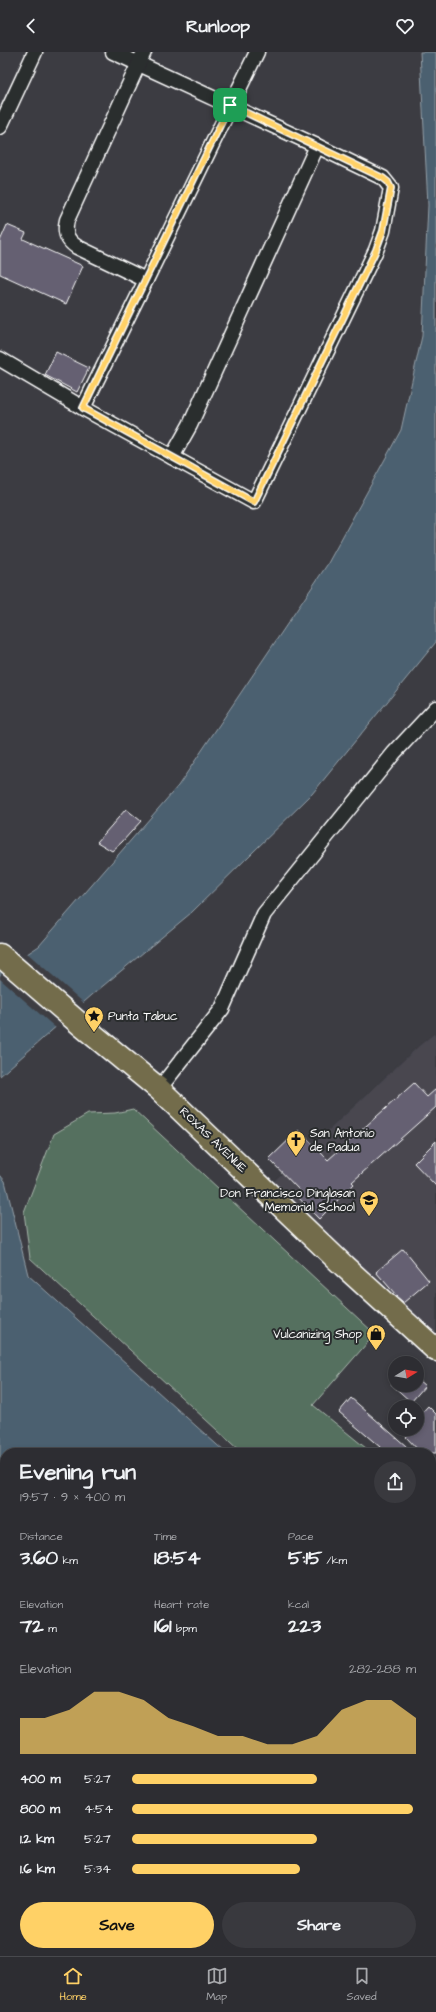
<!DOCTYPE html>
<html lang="en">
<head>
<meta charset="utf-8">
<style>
  body { margin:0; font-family:"Architects Daughter",sans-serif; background:#39393e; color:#f1f3f6; height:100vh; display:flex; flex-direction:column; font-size:15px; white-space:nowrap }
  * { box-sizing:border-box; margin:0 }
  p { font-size:13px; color:#a7a8ac }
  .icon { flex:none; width:22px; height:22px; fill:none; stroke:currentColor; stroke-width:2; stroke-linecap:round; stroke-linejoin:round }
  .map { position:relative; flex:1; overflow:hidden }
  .details { position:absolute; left:0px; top:1396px; width:436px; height:508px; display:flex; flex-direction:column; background:#2d2d32; border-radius:16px 16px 0 0; box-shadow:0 2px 6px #0003,0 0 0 1px #48494d }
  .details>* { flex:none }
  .needle { width:26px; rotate:79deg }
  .tools { position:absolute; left:388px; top:1304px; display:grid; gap:8px }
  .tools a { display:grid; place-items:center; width:36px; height:36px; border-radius:50%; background:#2d2d32; box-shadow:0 2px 6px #0003,0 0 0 1px #48494d; font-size:20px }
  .pin { position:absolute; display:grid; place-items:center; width:34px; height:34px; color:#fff; margin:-17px; border-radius:8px; box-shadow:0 2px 6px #0006 }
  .round { display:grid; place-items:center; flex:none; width:42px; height:42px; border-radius:21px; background:#39393e }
  .overview { display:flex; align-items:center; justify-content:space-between; height:68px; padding:0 20px }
  h1 { font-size:22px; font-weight:700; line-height:30px }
  .metrics { display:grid; grid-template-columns:repeat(3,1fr); gap:6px; height:68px; padding:4px 20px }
  .metrics div { display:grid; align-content:center }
  .metrics b { font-size:20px; font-weight:700 }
  .metrics small { font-size:11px; font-weight:400 }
  .metrics p { font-size:11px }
  .chart { height:112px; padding:8px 20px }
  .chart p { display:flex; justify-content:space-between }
  .chart svg { width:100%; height:72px; margin-top:4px; fill:#ffd166; opacity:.7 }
  .cta { display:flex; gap:8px; margin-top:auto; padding:8px 20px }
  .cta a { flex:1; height:46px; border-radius:24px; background:#ffd166; color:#111; font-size:16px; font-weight:700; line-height:46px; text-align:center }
  .cta a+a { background:#39393e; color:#f1f3f6 }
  ul { padding:0 20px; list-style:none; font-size:13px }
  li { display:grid; grid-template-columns:64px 48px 1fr; align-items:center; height:30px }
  li i { height:10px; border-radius:5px; background:#ffd166 }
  header { display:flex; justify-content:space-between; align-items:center; height:52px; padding:0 20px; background:#2d2d32; font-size:18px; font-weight:700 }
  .menu { display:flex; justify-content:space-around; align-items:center; height:56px; border-top:1px solid #48494d; background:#2d2d32; font-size:11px; color:#a7a8ac }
  .menu a { display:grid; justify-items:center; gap:2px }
  .menu .selected { color:#ffd166 }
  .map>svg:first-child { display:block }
  .built { fill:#484750 }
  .green { fill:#54705e; stroke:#aab8ae }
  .water { fill:#4c606f; stroke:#94a0a9 }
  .pier { fill:#3c3c42 }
  .building { fill:#656072; stroke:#fff }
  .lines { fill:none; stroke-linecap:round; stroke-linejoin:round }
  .service-casing { stroke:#fff; stroke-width:10 }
  .minor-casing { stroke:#fff; stroke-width:17 }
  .primary-casing { stroke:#fff; stroke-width:25 }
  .service { stroke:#2a2d2e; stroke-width:7 }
  .minor { stroke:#2a2d2e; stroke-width:14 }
  .primary { stroke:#736c4b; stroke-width:22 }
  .route-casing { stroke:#fff; stroke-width:8 }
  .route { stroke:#ffd166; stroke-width:5 }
  .labels { text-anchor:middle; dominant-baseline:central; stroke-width:4; stroke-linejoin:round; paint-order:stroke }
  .poi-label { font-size:12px; fill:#fff; stroke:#2a2d2e; text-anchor:start }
  .street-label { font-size:12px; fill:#fff; stroke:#2a2d2e }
</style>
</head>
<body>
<header><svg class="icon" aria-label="back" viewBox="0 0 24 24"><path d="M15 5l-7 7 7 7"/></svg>Runloop<svg class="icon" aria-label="heart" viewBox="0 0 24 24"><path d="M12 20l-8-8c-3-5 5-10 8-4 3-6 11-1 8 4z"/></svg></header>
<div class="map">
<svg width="436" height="1904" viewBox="0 0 436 1904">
  <rect width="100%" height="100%" fill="#3c3c42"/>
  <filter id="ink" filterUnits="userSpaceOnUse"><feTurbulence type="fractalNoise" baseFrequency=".025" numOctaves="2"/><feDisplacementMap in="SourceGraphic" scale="8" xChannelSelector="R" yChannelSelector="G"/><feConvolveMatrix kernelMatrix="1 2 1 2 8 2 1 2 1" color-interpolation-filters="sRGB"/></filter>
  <g filter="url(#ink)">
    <!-- built -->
    <path class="built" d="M 434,982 L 436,985 L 436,1289 L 270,1133 L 419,994 Z"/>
    <!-- green -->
    <g class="green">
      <path d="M 133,1057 L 375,1282 L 313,1353 L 372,1401 L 242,1401 L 30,1206 L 24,1160 L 54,1082 L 88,1062 L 115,1061 Z"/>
      <path d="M 431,1464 L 433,1466 L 436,1465 L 436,1498 L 431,1505 Z"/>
    </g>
    <!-- water -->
    <g class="water">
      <path d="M 420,0 L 436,0 L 436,590 L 312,742 L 191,861 L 92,943 L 0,1024 L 0,920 L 39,894 L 178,734 L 327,513 L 401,378 L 422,284 L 428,153 Z"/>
      <path d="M 0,1123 L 5,1129 L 28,1223 L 226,1401 L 5,1401 L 5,1491 L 0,1486 Z"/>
      <path d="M 0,1503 L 5,1507 L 5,1597 L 0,1594 Z"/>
      <path d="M 0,1609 L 5,1612 L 5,1636 L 0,1661 Z"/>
    </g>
    <!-- pier -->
    <path class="pier" d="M 26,900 L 85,952 L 57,977 L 0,927 L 0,924 L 14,908 Z"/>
    <!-- building -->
    <g class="building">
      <path d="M 7,173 L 26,181 L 23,187 L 83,214 L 66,252 L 0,222 L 0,189 Z"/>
      <path d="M 56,300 L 89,316 L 77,340 L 45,323 Z"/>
      <path d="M 126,757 L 141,769 L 122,790 L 112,799 L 97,790 Z"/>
      <path d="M 414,1031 L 427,1045 L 436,1037 L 436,1055 L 352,1130 L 354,1132 L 319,1167 L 297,1144 L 301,1140 L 269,1107 L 299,1078 L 328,1108 Z"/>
      <path d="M 436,1089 L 436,1134 L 414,1111 Z"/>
      <path d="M 403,1197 L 429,1229 L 403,1251 L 376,1220 Z"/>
      <path d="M 417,1327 L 425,1334 L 411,1350 L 391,1332 L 395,1328 L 395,1333 L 417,1333 Z"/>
      <path d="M 351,1346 L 414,1401 L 387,1401 L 339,1360 Z"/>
      <path d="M 428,1354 L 436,1362 L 436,1401 L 421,1401 L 406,1385 L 413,1377 L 417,1377 L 417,1366 Z"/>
    </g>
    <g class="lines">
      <!-- service casing -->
      <g class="service-casing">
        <path id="service" d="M 431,1739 L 436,1733"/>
      </g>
      <!-- minor casing -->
      <g class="minor-casing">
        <g id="minor">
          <path d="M 113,0 L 317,94 L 383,126 L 391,136 L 383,179 L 376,198 L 254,450 L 172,405"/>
          <path d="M 0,75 L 35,0"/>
          <path d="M 146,228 L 257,0"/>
          <path d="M 0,307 L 83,356 L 146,228 L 77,195 C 66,188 64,180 67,168 L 144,0"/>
          <path d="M 83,356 L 172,405 L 190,373 L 317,94"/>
          <path d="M 159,1037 L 222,957 L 264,862 L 394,701 L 436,656"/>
          <path d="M 431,1569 L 436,1564"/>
          <path d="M 0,1807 L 5,1809"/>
          <path d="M 6,1899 L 19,1904"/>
          <path d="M 229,1899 L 231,1900 L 229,1904"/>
        </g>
      </g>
      <!-- primary casing -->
      <g class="primary-casing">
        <path id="primary" d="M 0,903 L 80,972 L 159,1037 L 344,1214 L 436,1298"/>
      </g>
      <!-- service -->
      <use href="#service" class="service"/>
      <!-- minor -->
      <use href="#minor" class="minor"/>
      <!-- primary -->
      <use href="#primary" class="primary"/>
    </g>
  </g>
  <g class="lines" filter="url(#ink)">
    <!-- route casing -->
    <g class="route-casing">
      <path id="route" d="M 230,53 L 383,126 L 388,130 L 391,136 L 383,179 L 376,198 L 254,450 L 83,356 Z"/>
    </g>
    <!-- route -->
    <use href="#route" class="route"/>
  </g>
  <!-- icons -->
  <defs>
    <g id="sight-pin" transform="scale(1)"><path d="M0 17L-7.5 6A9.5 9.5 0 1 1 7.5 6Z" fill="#ffd166" stroke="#2a2d2e"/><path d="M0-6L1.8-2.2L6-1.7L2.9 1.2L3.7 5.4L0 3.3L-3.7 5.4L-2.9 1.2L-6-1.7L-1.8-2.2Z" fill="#111"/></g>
    <g id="church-pin" transform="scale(1)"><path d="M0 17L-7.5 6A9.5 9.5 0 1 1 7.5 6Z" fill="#ffd166" stroke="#2a2d2e"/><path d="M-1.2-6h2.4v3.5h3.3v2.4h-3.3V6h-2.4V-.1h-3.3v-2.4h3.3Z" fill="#111"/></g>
    <g id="school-pin" transform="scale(1)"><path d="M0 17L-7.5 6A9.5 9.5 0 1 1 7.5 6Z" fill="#ffd166" stroke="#2a2d2e"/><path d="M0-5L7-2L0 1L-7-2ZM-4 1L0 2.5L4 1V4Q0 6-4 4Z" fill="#111"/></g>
    <g id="shop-pin" transform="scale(1)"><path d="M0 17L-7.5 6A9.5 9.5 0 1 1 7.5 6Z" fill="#ffd166" stroke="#2a2d2e"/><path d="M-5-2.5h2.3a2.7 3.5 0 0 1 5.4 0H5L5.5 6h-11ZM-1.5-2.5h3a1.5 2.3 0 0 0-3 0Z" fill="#111"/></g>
  </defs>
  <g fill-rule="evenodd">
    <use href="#sight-pin" x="94" y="964"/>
    <use href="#church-pin" x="296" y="1088"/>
    <use href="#school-pin" x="369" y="1148"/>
    <use href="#shop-pin" x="376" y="1282"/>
  </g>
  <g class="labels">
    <!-- poi labels -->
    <g class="poi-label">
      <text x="108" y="964">Punta Tabuc</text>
      <text x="310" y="1081">San Antonio<tspan x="310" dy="14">de Padua</tspan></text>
      <text x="355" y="1141" text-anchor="end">Don Francisco Dinglasan<tspan x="355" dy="14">Memorial School</tspan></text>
      <text x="362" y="1282" text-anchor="end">Vulcanizing Shop</text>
    </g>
    <!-- street labels -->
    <g class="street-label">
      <text transform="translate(213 1088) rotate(44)">ROXAS AVENUE</text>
    </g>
  </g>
</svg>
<div class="tools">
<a><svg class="needle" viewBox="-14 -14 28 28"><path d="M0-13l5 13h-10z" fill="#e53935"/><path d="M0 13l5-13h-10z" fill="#a7a8ac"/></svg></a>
<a><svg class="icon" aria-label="locate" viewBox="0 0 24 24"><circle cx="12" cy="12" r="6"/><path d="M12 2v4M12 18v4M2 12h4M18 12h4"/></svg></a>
</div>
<div class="pin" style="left:230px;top:53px;background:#1e9e55"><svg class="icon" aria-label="arrive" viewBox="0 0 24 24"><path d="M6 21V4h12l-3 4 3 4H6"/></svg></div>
<section class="details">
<div class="overview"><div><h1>Evening run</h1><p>19:57 · 9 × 400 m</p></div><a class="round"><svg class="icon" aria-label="share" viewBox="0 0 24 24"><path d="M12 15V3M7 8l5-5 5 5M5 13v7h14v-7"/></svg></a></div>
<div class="metrics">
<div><p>Distance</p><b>3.60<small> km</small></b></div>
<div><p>Time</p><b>18:54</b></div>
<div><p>Pace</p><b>5:15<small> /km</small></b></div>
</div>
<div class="metrics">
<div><p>Elevation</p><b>72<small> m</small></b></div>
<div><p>Heart rate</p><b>161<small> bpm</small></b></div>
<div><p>kcal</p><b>223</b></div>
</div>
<div class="chart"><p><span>Elevation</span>282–288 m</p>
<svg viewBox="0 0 160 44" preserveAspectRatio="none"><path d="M0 44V22L10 22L20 17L30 6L40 6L50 11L60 22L70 27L80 33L90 33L100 38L110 38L120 33L130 17L140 11L150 11L160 22V44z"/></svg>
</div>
<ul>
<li><b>400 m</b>5:27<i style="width:65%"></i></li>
<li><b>800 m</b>4:54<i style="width:99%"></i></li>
<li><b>1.2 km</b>5:27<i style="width:65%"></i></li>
<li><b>1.6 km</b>5:34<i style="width:59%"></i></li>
</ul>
<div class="cta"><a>Save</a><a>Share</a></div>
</section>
</div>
<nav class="menu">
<a class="selected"><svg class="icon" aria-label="home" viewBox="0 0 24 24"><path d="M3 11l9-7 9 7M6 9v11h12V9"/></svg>Home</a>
<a><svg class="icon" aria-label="map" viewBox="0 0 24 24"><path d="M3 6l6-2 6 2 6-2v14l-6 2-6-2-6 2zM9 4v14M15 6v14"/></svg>Map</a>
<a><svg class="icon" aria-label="saved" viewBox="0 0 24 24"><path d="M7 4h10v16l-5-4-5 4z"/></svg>Saved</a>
</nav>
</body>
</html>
